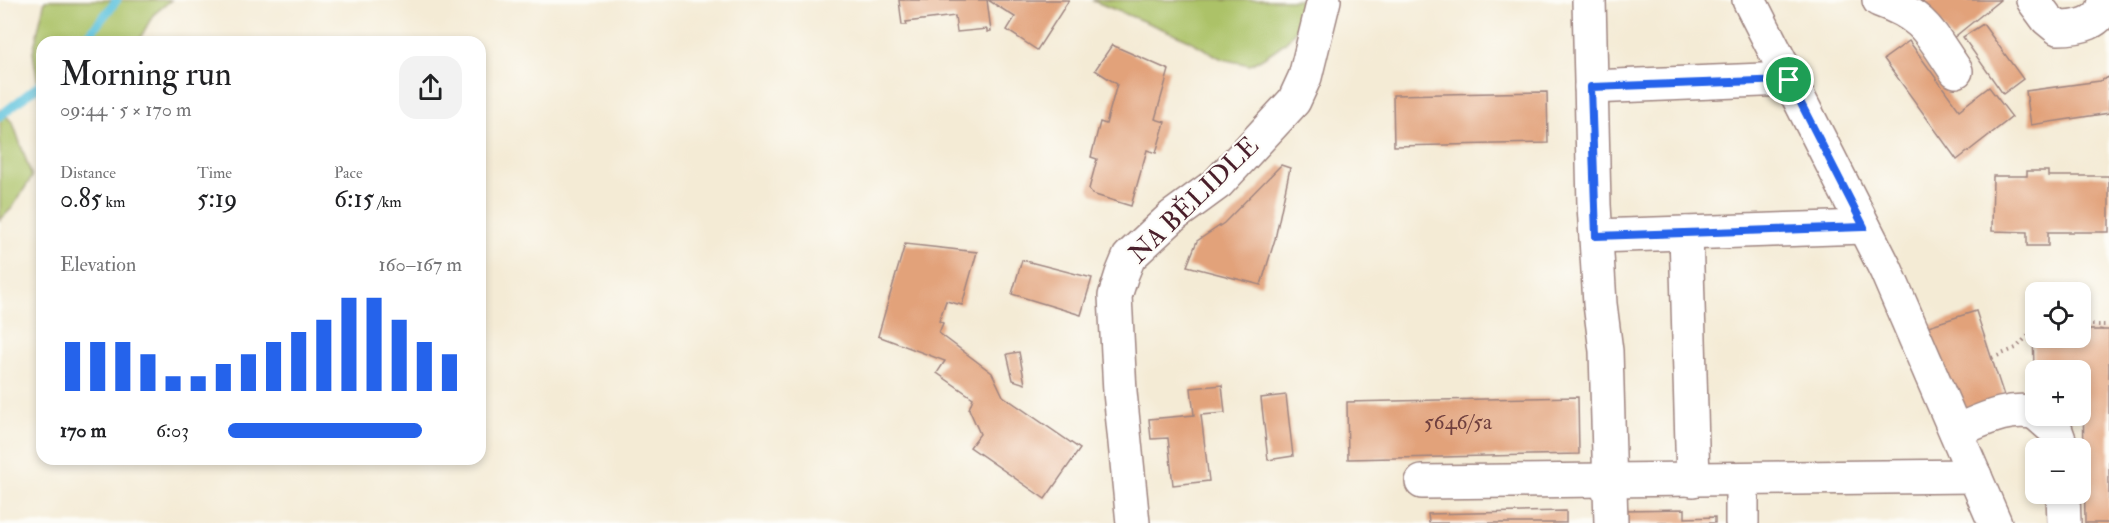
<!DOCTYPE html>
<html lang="en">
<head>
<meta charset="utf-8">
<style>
  body { margin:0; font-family:"IM FELL Double Pica",serif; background:#f2f2f2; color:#202124; height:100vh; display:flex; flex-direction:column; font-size:22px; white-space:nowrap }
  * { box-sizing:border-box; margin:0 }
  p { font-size:20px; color:#757577 }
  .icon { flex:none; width:33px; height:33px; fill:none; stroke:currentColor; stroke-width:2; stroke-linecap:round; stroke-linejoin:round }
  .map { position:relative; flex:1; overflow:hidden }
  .panel { position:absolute; left:36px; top:36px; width:450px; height:429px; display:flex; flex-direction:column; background:#fff; border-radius:18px; box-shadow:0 3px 9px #0003 }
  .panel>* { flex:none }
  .fabs { position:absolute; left:2025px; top:282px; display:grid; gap:12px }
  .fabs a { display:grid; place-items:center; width:66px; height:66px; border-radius:12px; background:#fff; box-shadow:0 3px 9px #0003; font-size:30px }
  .pin { position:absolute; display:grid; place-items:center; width:51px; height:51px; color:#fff; margin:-26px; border:3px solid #fff; border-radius:50%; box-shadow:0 2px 6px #0007 }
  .round { display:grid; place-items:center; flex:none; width:63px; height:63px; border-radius:18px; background:#f2f2f2 }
  .headline { display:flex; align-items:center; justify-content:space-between; height:102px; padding:0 24px }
  h1 { font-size:33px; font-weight:600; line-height:45px }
  .metrics { display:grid; grid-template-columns:repeat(3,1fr); gap:9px; height:102px; padding:6px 24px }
  .metrics div { display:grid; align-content:center }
  .metrics b { font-size:26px; font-weight:600 }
  .metrics small { font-size:16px; font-weight:400 }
  .metrics p { font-size:16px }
  .chart { height:168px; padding:12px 24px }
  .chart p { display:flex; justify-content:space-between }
  .chart svg { width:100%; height:108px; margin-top:6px; stroke:#2563eb; stroke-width:6 }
  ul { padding:0 24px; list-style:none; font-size:20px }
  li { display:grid; grid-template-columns:96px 72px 1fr; align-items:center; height:45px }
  li i { height:15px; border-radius:8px; background:#2563eb }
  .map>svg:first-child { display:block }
  .green { fill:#acc267; stroke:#7b7049; stroke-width:1.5 }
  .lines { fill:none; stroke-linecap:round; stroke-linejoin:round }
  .stream { stroke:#5fc3dd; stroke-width:9 }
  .building { fill:#e2a27a }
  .minor-casing { stroke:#9f8580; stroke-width:36 }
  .path { stroke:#9f8580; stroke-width:4; stroke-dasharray:1.5 4.5; stroke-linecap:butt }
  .minor { stroke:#fff; stroke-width:33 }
  .route-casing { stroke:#fff; stroke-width:12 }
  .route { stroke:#2563eb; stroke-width:8 }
  .labels { text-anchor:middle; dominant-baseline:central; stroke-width:4.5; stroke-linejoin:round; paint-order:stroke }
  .number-label { font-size:22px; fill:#70403f }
  .street-label { font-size:26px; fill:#4a1f2b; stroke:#fdfcf7 }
</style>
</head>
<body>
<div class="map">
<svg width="2109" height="523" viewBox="0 0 2109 523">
  <rect width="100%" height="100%" fill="#fdfcf7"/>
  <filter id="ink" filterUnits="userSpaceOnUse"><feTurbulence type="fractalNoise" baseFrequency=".0167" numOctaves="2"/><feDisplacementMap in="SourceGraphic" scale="12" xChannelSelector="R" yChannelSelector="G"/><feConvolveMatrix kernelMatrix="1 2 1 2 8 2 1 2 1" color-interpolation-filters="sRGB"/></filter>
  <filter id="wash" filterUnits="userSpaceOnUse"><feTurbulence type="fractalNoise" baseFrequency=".008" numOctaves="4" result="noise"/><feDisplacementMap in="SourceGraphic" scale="24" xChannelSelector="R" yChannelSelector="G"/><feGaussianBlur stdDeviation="1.35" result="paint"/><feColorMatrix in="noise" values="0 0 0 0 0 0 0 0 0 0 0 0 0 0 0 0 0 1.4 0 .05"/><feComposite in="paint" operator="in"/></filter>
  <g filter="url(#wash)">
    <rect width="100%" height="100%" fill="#f4ebd5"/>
    <!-- green -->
    <g class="green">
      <path d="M 45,0 L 171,0 L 153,15 L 138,42 L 42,42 L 42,109 L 33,52 Z"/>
      <path d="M 1091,0 L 1309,0 C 1300,36 1281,48 1250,65 L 1222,59 L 1185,38 Z"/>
      <path d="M 0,110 L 13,123 L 32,177 L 12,208 L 0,220 Z"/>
    </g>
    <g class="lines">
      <!-- stream -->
      <g class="stream">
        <path d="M 83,42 L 117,0"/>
        <path d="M 0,116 L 42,83"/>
      </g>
    </g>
    <g id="blocks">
      <!-- building -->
      <g class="building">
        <path d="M 899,0 L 987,0 L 991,31 L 987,32 L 987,29 L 957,32 L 955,16 L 906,22 L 907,25 L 902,25 Z"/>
        <path d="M 988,0 L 1069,0 L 1037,50 L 1007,30 L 1015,17 Z"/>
        <path d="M 1921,0 L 2000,0 L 1952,39 Z"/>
        <path d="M 1983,24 L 2023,79 L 2003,94 L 1963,37 Z"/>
        <path d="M 1909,41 L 1959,110 L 1989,87 L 2012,117 L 1957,160 L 1884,59 Z"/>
        <path d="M 1112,45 L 1169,70 L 1155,119 L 1165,122 L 1156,153 L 1147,150 L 1131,206 L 1092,194 L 1089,189 L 1097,159 L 1091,157 L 1100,122 L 1106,124 L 1117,84 L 1095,70 Z"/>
        <path d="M 2109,77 L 2109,113 L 2031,125 L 2026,91 L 2100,81 Z"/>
        <path d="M 1547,92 L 1548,143 L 1394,146 L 1393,95 Z"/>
        <path d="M 1281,165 L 1290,168 L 1275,239 L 1261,285 L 1187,266 L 1197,241 L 1224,223 Z"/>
        <path d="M 2027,171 L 2048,171 L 2048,176 L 2109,176 L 2109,232 L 2048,232 L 2048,246 L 2027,246 L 2027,232 L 1992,231 L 1993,176 L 2027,176 Z"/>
        <path d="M 905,244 L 977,252 L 962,305 L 946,301 L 939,321 L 943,323 L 939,333 L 992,373 L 1003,396 L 1080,449 L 1045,499 L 970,447 L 980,434 L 969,409 L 973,398 L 937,373 L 945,361 L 878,336 Z"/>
        <path d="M 1022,260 L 1092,278 L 1081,315 L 1012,294 Z"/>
        <path d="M 1976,311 L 2007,405 L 1953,423 L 1922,328 Z"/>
        <path d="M 2080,330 L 2109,330 L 2109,523 L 2085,523 L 2083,394 L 2080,394 L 2080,370 L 2034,370 L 2033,331 L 2036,331 L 2036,338 L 2080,338 Z"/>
        <path d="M 1019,352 L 1025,384 L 1013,380 L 1007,354 Z"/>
        <path d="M 1222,385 L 1225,413 L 1201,415 L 1209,481 L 1173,485 L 1168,438 L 1151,439 L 1149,419 L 1194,415 L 1191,388 Z"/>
        <path d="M 1286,395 L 1293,456 L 1268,460 L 1261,398 Z"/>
        <path d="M 1578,397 L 1579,454 L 1348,459 L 1347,402 Z"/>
        <path d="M 1685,509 L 1685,518 L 1715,517 L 1715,523 L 1623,523 L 1623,510 Z"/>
        <path d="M 1566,511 L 1566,523 L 1429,523 L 1428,514 Z"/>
      </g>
    </g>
  </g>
  <g filter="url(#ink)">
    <use href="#blocks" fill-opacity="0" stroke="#9f8580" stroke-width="1.5"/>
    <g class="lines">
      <!-- minor casing -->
      <g class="minor-casing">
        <g id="minor">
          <path d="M 1589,0 L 1594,205 L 1600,304 L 1606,351 L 1611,523"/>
          <path d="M 1749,0 L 1886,270 L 1995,523"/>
          <path d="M 1879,0 C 1926,17 1929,32 1956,71"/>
          <path d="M 2033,0 L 2047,19 L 2058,28 C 2077,28 2104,24 2105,0"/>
          <path d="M 1591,87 L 1789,79"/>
          <path d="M 1686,233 L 1693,480"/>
          <path d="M 1596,236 L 1864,227"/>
          <path d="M 2039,416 L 2056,431 L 2062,448"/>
          <path d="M 1956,431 C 1981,421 2008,406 2036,413"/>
          <path d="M 1742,479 L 1742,523"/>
          <path d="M 1422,482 L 1975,476"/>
          <path d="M 2063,494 L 2064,523"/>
          <path d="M 1133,523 L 1120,392 L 1115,296 L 1122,274 L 1129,257 L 1173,216 L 1218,183 L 1294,101 L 1305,77 L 1324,0"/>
        </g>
      </g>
      <!-- path -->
      <g class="path">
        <path d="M 2080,325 L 2102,325"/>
        <path d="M 2101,330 L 2102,325 L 2109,325"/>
        <path d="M 1992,358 L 2016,348 L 2036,327"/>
      </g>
      <!-- minor -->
      <use href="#minor" class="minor"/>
    </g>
  </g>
  <g class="lines" filter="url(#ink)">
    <!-- route casing -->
    <g class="route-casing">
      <path id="route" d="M 1789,80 L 1864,227 L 1596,236 L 1591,87 Z"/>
    </g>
    <!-- route -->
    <use href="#route" class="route"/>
  </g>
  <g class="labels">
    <!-- number labels -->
    <g class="number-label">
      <text x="1458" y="422">5646/5a</text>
    </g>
    <!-- street labels -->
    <g class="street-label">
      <text transform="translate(1194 200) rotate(-44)">NA BĚLIDLE</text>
    </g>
  </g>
</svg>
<div class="fabs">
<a><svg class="icon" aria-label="locate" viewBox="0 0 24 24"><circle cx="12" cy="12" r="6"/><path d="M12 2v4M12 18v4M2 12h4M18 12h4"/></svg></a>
<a>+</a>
<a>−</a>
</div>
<div class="pin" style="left:1789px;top:80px;background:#1e9e55"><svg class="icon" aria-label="arrive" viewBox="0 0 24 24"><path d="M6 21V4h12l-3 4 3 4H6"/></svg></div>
<section class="panel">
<div class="headline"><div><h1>Morning run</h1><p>09:44 · 5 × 170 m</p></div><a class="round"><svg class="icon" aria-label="share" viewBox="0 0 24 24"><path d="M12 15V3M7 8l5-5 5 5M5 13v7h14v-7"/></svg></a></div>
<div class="metrics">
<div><p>Distance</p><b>0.85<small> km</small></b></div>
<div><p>Time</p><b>5:19</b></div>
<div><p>Pace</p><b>6:15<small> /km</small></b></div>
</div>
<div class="chart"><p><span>Elevation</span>160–167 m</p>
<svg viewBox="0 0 160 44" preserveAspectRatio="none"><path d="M5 44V24M15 44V24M25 44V24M35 44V29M45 44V38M55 44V38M65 44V33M75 44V29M85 44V24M95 44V20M105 44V15M115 44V6M125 44V6M135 44V15M145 44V24M155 44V29"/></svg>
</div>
<ul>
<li><b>170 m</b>6:03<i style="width:83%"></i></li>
</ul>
</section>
</div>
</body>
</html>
